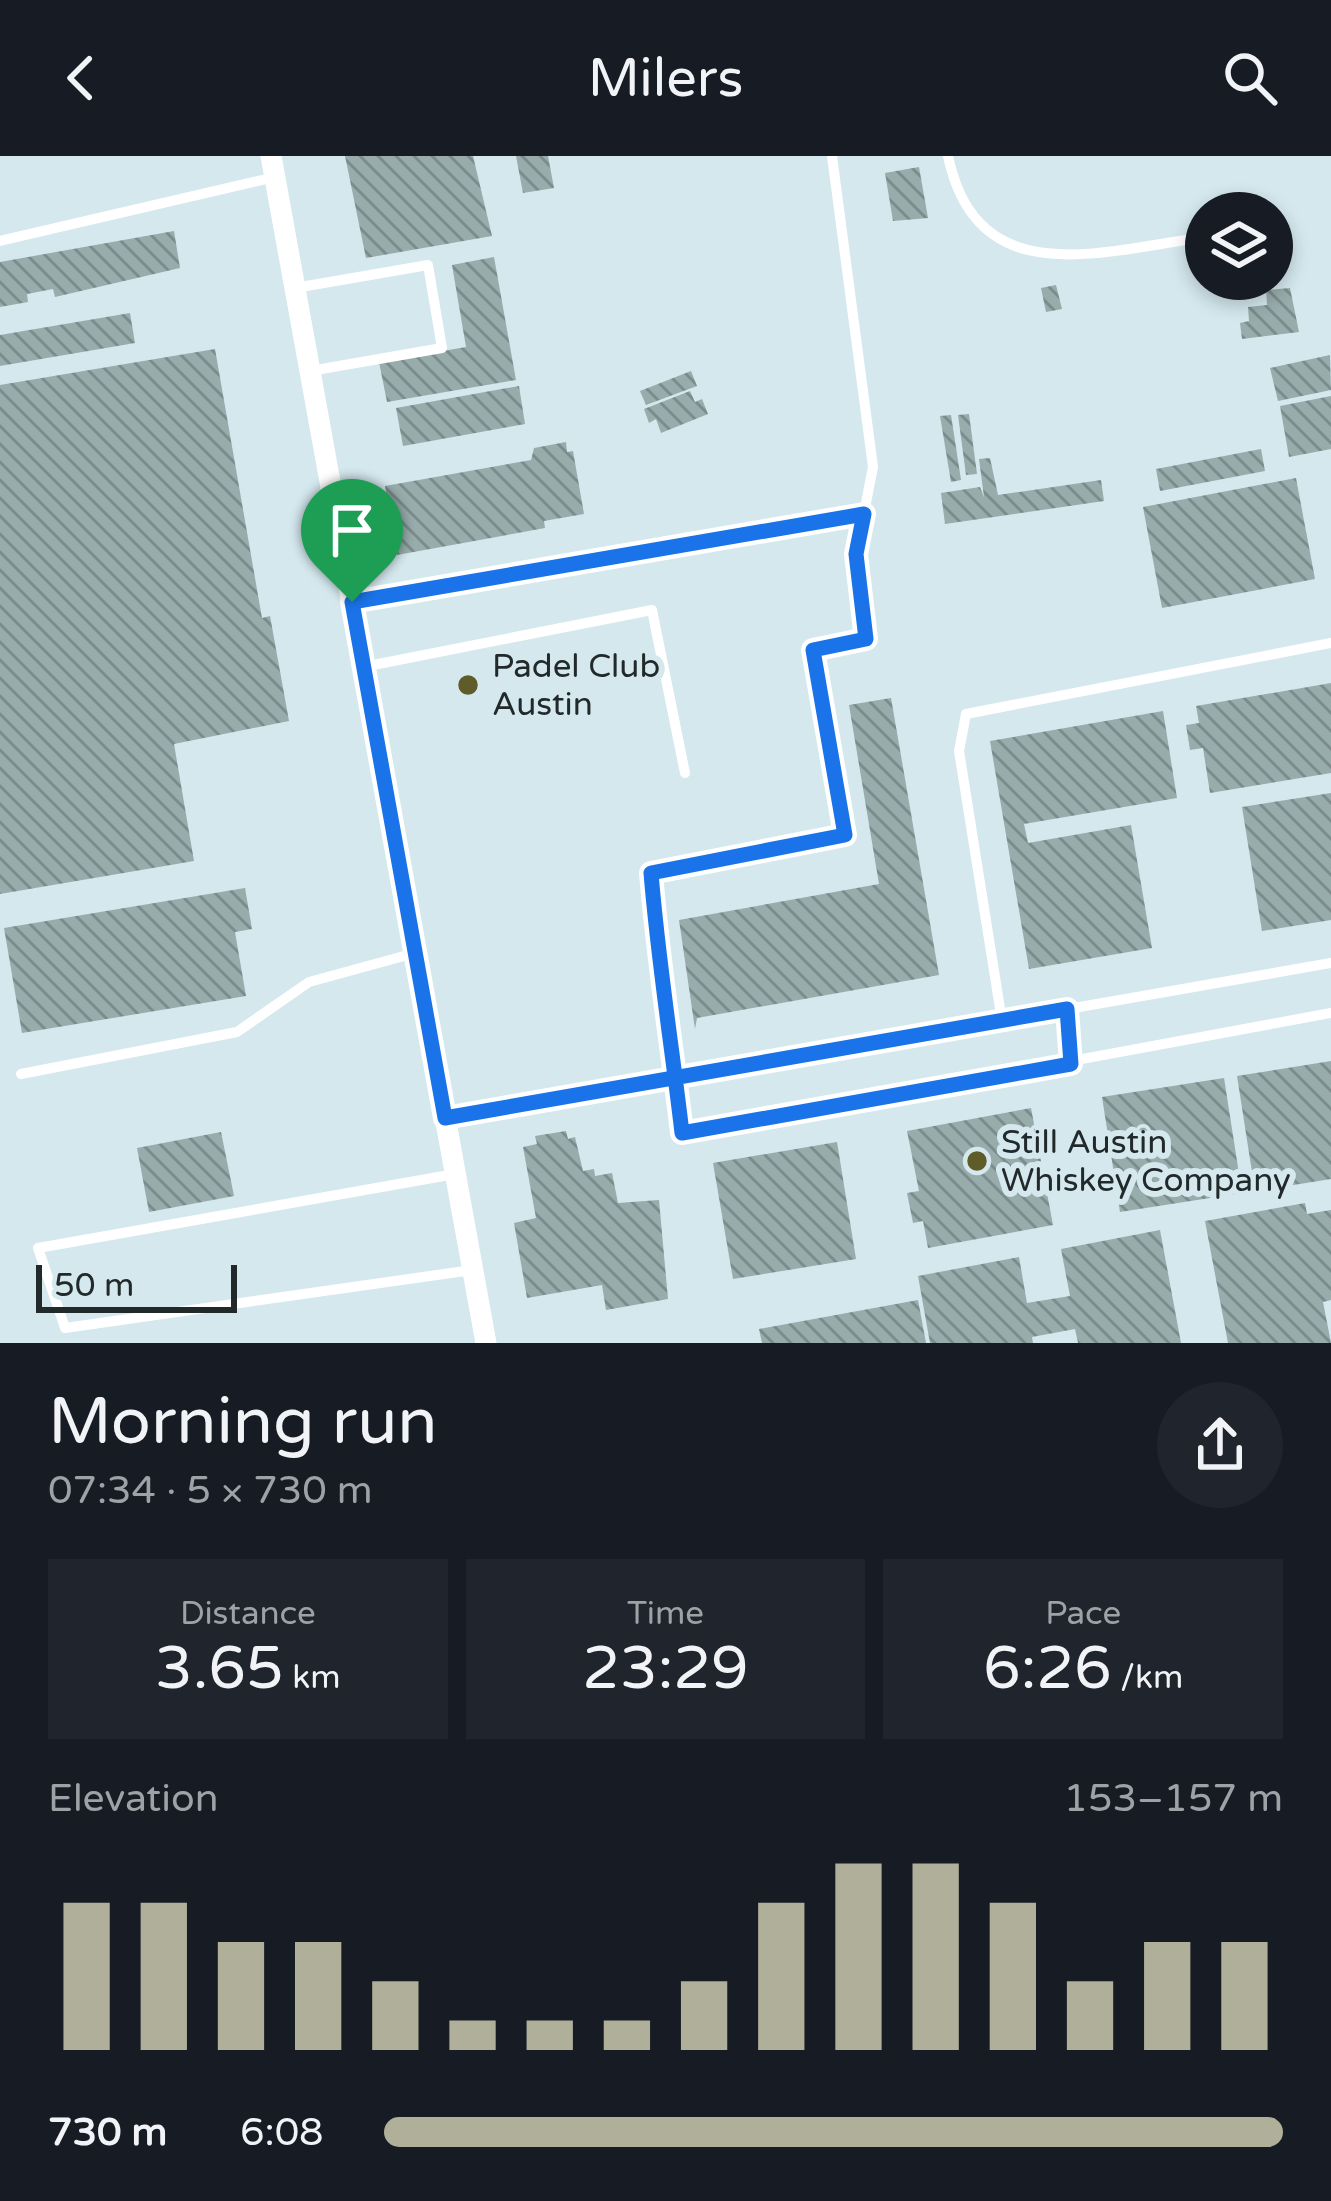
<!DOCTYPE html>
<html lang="en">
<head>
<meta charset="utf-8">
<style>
  body { margin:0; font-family:"Varela Round",sans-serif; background:#20242c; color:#f1f3f6; height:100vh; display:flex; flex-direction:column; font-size:45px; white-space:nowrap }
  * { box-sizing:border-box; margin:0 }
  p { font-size:39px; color:#9ea1a6 }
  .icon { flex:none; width:66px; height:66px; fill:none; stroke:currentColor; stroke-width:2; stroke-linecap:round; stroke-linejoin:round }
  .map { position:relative; height:1187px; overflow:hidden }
  .drawer { display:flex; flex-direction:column; background:#171b24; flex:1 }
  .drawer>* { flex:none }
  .tools { position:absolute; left:1185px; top:36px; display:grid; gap:24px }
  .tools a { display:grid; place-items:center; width:108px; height:108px; border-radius:50%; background:#171b24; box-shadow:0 6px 18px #0003; font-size:60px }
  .scale { position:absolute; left:36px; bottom:30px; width:201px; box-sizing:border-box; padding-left:12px; border:6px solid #21292b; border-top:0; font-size:33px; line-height:42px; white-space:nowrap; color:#21292b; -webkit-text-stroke:9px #d4e8ee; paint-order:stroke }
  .pin { position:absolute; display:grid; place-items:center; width:102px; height:102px; color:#fff; margin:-123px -51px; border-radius:50% 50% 50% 0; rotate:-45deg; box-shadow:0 0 12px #0007 }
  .pin .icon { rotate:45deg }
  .round { display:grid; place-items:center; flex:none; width:126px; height:126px; border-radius:63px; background:#20242c }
  .summary { display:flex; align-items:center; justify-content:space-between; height:204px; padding:0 48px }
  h1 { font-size:66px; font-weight:600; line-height:90px }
  .stats { display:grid; grid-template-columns:repeat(3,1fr); gap:18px; height:204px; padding:12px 48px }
  .stats div { display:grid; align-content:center; border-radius:0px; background:#20242c; text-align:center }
  .stats b { font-size:60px; font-weight:600 }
  .stats small { font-size:33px; font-weight:400 }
  .stats p { font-size:33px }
  .chart { height:336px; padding:24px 48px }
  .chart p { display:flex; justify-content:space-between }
  .chart svg { width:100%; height:216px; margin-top:12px; stroke:#afaf9a; stroke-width:6 }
  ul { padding:0 48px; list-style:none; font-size:39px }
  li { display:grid; grid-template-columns:192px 144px 1fr; align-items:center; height:90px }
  li i { height:30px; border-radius:15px; background:#afaf9a }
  header { display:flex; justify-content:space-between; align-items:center; height:156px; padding:0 48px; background:#171b24; font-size:54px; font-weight:600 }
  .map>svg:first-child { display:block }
  .building { fill:url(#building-back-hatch) }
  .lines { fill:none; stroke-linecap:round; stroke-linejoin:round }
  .service { stroke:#fff; stroke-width:10 }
  .minor { stroke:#fff; stroke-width:21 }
  .route-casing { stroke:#fff; stroke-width:24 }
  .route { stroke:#1a73e8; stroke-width:15 }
  .poi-dot { fill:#5f5c29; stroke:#d4e8ee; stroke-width:4.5 }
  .labels { text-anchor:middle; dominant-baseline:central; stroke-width:12; stroke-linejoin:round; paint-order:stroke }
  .poi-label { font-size:33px; fill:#21292b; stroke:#d4e8ee; text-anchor:start }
</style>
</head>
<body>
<header><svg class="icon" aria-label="back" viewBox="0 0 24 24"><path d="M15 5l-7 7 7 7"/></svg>Milers<svg class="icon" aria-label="search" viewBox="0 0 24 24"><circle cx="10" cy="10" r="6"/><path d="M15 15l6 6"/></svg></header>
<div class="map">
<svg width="1331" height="1187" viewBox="0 0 1331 1187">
  <defs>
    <pattern id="building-back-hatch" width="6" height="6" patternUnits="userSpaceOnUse" patternTransform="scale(3)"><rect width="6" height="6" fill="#98acac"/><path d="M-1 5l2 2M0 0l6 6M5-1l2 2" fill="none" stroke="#7c8c8c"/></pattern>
  </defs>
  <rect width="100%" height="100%" fill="#d4e8ee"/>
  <!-- building -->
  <g class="building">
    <path d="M 345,0 L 473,0 L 492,80 L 366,102 Z"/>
    <path d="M 516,0 L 548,0 L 554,32 L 523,37 Z"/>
    <path d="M 919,11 L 928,62 L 893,65 L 885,17 Z"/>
    <path d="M 174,75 L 180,112 L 55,141 L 53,133 L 27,138 L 28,146 L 0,151 L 0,106 Z"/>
    <path d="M 494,101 L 516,224 L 387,246 L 379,206 L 466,191 L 452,109 Z"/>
    <path d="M 1056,129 L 1062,153 L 1046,156 L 1041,132 Z"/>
    <path d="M 1290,132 L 1299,176 L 1242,183 L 1240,167 L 1249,165 L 1248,151 L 1267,149 L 1266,134 Z"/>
    <path d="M 130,157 L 135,187 L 0,210 L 0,179 Z"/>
    <path d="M 215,193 L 262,462 L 270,460 L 289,565 L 174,588 L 194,705 L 0,738 L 0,229 Z"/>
    <path d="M 1330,199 L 1331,234 L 1278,245 L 1270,212 Z"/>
    <path d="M 691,215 L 697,230 L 646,249 L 640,235 Z"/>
    <path d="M 519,230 L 525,268 L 403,290 L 396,252 Z"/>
    <path d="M 690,235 L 695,246 L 702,243 L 708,258 L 661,277 L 656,263 L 649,267 L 644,253 Z"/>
    <path d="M 1331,240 L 1331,293 L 1289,301 L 1280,250 Z"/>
    <path d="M 969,258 L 977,318 L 966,319 L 958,259 Z"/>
    <path d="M 951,259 L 961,324 L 951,326 L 940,260 Z"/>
    <path d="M 566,286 L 567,296 L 573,295 L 584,358 L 544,365 L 545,372 L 397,399 L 385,330 L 531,304 L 534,292 Z"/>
    <path d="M 1261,293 L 1265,315 L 1160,335 L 1156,313 Z"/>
    <path d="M 990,302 L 998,339 L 1101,324 L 1104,345 L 945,368 L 941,337 L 980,331 L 984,341 L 979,303 Z"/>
    <path d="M 1296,322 L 1315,423 L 1162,452 L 1143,351 Z"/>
    <path d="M 1331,527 L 1331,617 L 1210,637 L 1203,592 L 1190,594 L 1186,569 L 1199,567 L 1196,550 Z"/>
    <path d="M 891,542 L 939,819 L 697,862 L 695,873 L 679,764 L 879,728 L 849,549 Z"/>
    <path d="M 1163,555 L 1177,642 L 1024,668 L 1028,687 L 1131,669 L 1152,792 L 1029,813 L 990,585 Z"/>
    <path d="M 1331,637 L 1331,764 L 1262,775 L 1242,651 Z"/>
    <path d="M 245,732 L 252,773 L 235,776 L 246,840 L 22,877 L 4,772 Z"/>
    <path d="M 1331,905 L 1331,1023 L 1255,1035 L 1237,920 Z"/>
    <path d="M 1224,922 L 1242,1037 L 1120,1056 L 1102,941 Z"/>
    <path d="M 1031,952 L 1053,1069 L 928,1092 L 923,1065 L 913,1067 L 907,1037 L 919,1035 L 907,975 Z"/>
    <path d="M 566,975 L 568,983 L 575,981 L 583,1015 L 594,1013 L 595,1020 L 612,1017 L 618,1047 L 659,1044 L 668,1143 L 606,1154 L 602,1129 L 527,1142 L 514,1067 L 536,1062 L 523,991 L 537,988 L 535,980 Z"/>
    <path d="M 221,976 L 234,1040 L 149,1056 L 137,992 Z"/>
    <path d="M 837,986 L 856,1103 L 733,1123 L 713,1007 Z"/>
    <path d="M 1305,1047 L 1307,1058 L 1331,1054 L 1331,1144 L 1323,1146 L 1331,1187 L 1228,1187 L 1205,1065 Z"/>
    <path d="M 1160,1074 L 1181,1187 L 1078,1187 L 1075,1173 L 1032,1181 L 1033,1187 L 930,1187 L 918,1120 L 1019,1101 L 1027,1147 L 1070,1140 L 1061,1093 Z"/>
    <path d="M 918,1144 L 926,1187 L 762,1187 L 759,1173 Z"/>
  </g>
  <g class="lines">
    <!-- service -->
    <g class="service">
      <path d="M 832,0 L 873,311 L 856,398 L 865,483 L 813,494 L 845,678 L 651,717 L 682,977 L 1331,857"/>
      <path d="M 948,0 C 977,138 1101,95 1206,81"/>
      <path d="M 0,85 L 275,21"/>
      <path d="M 295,132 L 428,109 L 442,192 L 310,215"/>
      <path d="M 352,446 L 864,357"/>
      <path d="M 363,511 L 652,454 L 685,617"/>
      <path d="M 1068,853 L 1071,908"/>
      <path d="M 1002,865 L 959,595 L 966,558 L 1331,487"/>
      <path d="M 21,918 L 237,876 L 309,826 L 415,797"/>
      <path d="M 445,962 L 1331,807"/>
      <path d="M 455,1018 L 38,1092 L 65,1172 L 472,1114"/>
    </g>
    <!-- minor -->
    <path class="minor" d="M 271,0 L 486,1187"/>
  </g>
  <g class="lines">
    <!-- route casing -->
    <g class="route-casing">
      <path id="route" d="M 352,446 L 445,962 L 1067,853 L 1071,908 L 682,977 C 672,891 658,804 651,717 L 845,679 L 813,494 L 866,483 L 856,398 L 864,358 L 352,446"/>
    </g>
    <!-- route -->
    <use href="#route" class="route"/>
  </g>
  <!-- markers -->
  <g class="poi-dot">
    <circle cx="468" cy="529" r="12"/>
    <circle cx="977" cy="1005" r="12"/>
  </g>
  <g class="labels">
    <!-- poi labels -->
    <g class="poi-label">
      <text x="492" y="510">Padel Club<tspan x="492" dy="38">Austin</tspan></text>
      <text x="1001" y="986">Still Austin<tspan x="1001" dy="38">Whiskey Company</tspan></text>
    </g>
  </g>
</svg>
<div class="tools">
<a><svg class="icon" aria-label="layers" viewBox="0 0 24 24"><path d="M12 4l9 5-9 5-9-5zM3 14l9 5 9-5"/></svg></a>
</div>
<div class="scale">50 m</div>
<div class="pin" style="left:352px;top:446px;background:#1e9e55"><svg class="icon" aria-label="arrive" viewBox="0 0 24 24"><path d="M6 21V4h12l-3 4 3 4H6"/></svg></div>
</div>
<section class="drawer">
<div class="summary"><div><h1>Morning run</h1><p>07:34 · 5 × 730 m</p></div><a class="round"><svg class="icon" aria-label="share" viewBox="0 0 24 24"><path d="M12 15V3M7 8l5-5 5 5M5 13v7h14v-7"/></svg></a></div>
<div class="stats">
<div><p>Distance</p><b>3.65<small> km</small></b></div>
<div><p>Time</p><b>23:29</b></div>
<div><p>Pace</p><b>6:26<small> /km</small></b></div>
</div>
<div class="chart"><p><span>Elevation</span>153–157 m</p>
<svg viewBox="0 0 160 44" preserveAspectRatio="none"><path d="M5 44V14M15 44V14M25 44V22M35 44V22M45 44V30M55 44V38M65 44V38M75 44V38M85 44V30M95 44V14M105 44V6M115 44V6M125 44V14M135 44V30M145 44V22M155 44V22"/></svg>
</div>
<ul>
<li><b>730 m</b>6:08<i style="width:100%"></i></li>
</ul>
</section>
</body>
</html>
